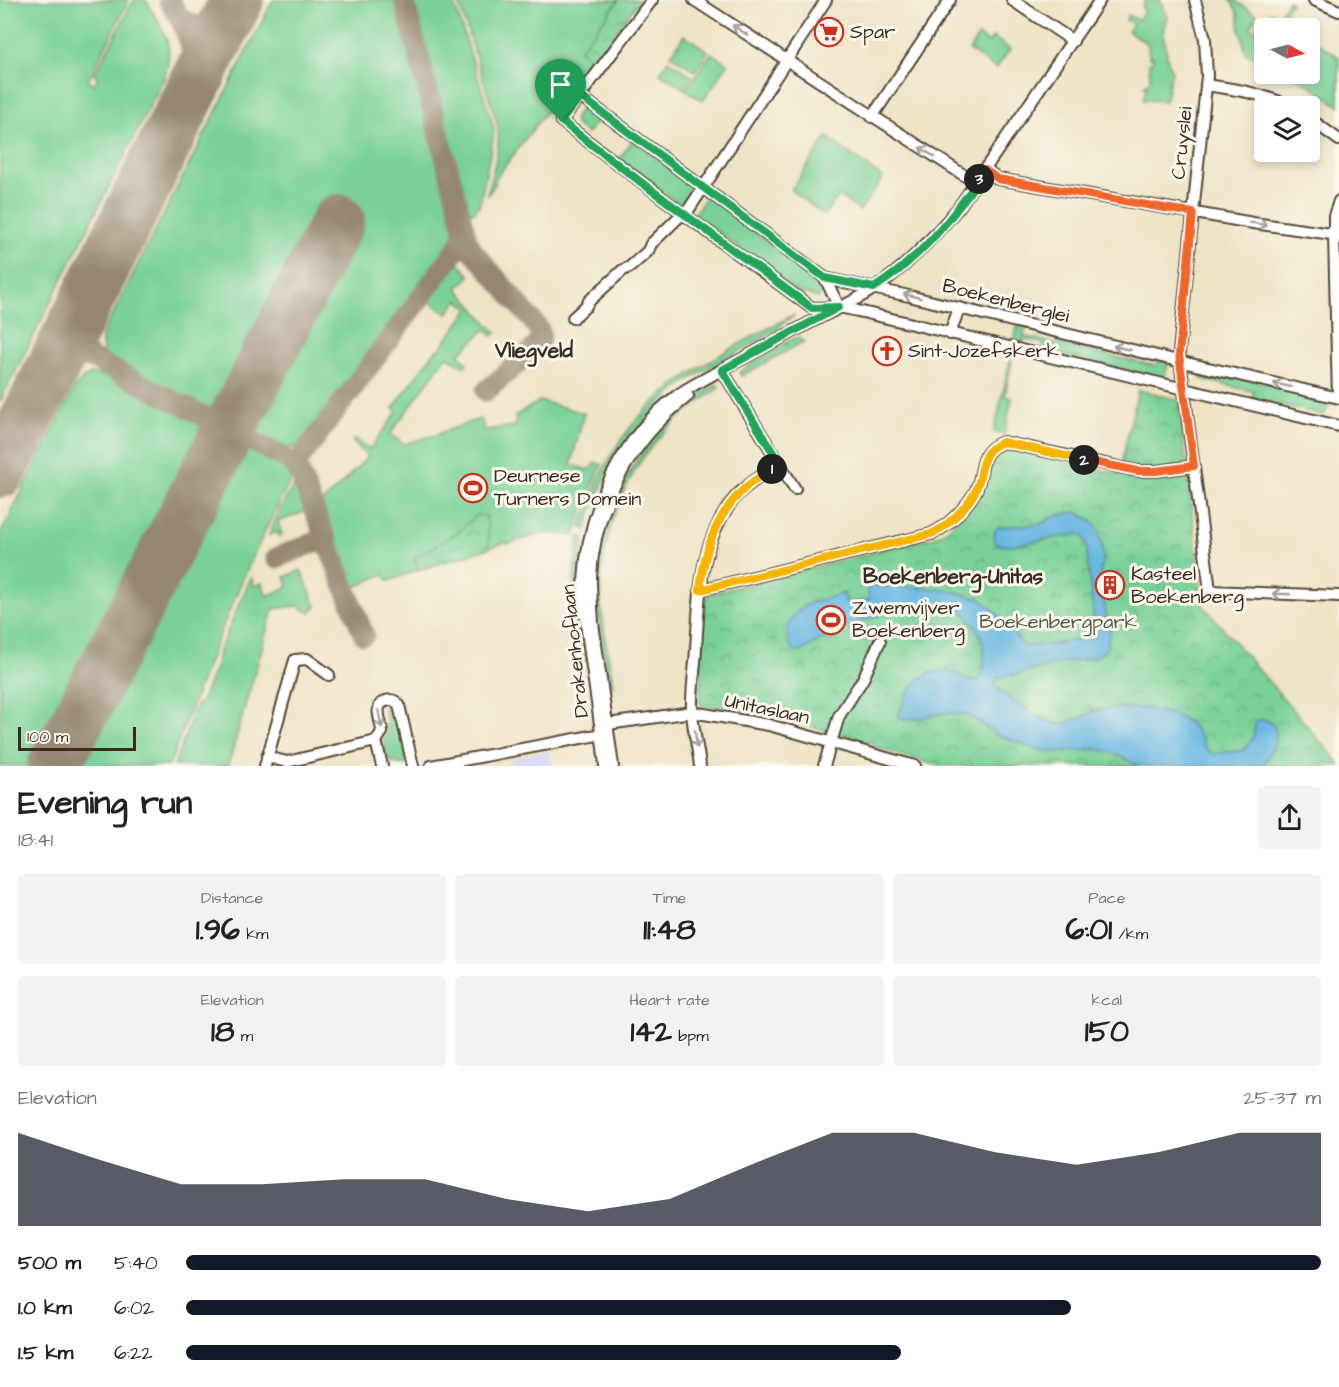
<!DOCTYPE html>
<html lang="en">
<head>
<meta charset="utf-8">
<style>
  body { margin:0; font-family:"Architects Daughter",sans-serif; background:#f2f2f2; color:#222; height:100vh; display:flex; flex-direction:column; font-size:22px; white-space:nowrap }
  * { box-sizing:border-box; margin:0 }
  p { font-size:20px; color:#767676 }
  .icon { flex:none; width:33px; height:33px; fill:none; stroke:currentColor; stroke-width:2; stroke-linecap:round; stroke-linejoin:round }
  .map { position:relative; height:766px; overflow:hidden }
  .panel { display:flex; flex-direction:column; background:#fff; flex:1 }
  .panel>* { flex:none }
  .needle { width:39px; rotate:97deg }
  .controls { position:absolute; left:1254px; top:18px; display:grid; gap:12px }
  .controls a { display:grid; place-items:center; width:66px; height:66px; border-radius:6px; background:#fff; box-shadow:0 3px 9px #0003; font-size:30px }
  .scale { position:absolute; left:18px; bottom:15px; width:118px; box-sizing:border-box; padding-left:6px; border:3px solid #3b2a1e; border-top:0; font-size:16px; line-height:21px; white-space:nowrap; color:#3b2a1e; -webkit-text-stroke:4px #fbf7ec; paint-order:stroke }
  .pin { position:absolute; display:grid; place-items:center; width:51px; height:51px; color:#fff; margin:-62px -26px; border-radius:50% 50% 50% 0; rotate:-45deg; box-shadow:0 0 6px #0007 }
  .pin .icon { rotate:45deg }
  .km { position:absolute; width:30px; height:30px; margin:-15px; border-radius:50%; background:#222; color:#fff; font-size:16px; line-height:30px; text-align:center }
  .round { display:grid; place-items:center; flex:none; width:63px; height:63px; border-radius:6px; background:#f2f2f2 }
  .summary { display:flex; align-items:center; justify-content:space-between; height:102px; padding:0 18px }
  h1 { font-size:33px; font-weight:700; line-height:45px }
  .metrics { display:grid; grid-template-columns:repeat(3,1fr); gap:9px; height:102px; padding:6px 18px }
  .metrics div { display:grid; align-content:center; border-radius:6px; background:#f2f2f2; text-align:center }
  .metrics b { font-size:30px; font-weight:700 }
  .metrics small { font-size:16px; font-weight:400 }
  .metrics p { font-size:16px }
  .chart { height:168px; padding:12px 18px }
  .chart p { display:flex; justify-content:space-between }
  .chart svg { width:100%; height:108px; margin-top:6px; fill:#111827; opacity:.7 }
  ul { padding:0 18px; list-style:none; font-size:20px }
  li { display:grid; grid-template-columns:96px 72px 1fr; align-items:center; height:45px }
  li i { height:15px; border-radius:8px; background:#111827 }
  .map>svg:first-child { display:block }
  .built { fill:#d7d7f8 }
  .green { fill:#79d197; stroke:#5a7e5a; stroke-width:1.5 }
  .park { fill:url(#park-crowns); stroke:#5a7e5a; stroke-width:1.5 }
  .water { fill:#67b7e1; stroke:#517080; stroke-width:1.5 }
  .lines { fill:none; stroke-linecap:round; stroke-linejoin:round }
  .taxiway { stroke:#948671; stroke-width:21 }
  .runway { stroke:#948671; stroke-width:54 }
  .minor-casing { stroke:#564637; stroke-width:14 }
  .minor { stroke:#fff; stroke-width:10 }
  .oneway { stroke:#a79f9a }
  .split-1-casing { stroke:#fff; stroke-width:12 }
  .split-2-casing { stroke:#fff; stroke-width:12 }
  .split-3-casing { stroke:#fff; stroke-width:12 }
  .split-4-casing { stroke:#fff; stroke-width:12 }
  .split-1 { stroke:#22a559; stroke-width:8 }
  .split-2 { stroke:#f5b400; stroke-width:8 }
  .split-3 { stroke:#f0652b; stroke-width:8 }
  .split-4 { stroke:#22a559; stroke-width:8 }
  .labels { text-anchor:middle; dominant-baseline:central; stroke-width:6; stroke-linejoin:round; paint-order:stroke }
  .poi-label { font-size:20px; fill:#3b2a1e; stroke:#fbf7ec; text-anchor:start }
  .street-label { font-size:20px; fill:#3b2a1e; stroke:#fbf7ec }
  .park-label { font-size:20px; fill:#4e5c42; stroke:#fbf7ec }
  .neighbourhood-label { font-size:21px; font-weight:bold; fill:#3b2a1e; stroke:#fbf7ec }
</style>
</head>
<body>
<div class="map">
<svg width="1339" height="766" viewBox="0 0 1339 766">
  <defs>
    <pattern id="park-crowns" width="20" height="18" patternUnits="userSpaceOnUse" patternTransform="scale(1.5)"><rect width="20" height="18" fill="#79d197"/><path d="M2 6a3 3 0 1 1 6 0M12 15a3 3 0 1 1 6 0" fill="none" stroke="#64aa7b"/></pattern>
  </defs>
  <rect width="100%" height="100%" fill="#fbf7ec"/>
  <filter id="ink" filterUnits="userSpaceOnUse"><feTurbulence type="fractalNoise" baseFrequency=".0167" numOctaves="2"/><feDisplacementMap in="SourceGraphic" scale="12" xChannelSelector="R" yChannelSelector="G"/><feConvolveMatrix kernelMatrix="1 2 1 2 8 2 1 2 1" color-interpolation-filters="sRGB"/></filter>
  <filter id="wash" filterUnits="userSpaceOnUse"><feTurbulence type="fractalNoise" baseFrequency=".008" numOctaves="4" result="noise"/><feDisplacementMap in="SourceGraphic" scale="24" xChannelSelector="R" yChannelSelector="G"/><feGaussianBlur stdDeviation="1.35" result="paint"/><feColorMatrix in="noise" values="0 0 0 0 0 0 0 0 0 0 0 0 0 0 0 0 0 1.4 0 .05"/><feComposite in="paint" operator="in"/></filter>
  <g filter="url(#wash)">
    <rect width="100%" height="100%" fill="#eee3c4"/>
    <!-- built -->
    <path class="built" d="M 549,751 L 552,766 L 512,766 L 511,758 Z"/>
    <!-- green -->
    <g class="green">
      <path d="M 0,0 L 129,0 L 88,81 L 94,85 L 98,77 L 94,75 L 134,0 L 146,0 C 163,31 177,44 163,80 L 0,402 Z"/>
      <path d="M 273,0 L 396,0 L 454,224 L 454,235 L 447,248 L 303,444 L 295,447 L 287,448 L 107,360 C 102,350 101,344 103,333 Z"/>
      <path d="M 412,0 L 453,0 L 491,118 L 494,130 L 493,139 L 481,198 L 479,206 L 474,212 L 471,212 L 466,207 Z"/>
      <path d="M 458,0 L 619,0 L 580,50 L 593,61 L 557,111 L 550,106 L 496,178 L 494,182 L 496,183 L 487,196 C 492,172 502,146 497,123 Z"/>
      <path d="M 1146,0 L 1160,0 L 1167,15 L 1163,33 L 1169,66 L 1172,71 L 1165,101 L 1143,100 L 1146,88 L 1143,87 L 1150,81 L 1149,63 L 1153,61 L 1153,56 L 1149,58 L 1148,44 L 1128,31 L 1133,24 L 1126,20 L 1128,15 L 1138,20 L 1144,11 L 1142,6 Z"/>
      <path d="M 1230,0 L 1234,0 L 1257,15 L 1251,28 L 1261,35 L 1262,31 L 1256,28 L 1260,17 L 1268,19 L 1271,13 L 1279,16 L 1288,0 L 1291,1 L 1283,21 L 1294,28 L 1264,28 L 1264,62 L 1246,54 L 1240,30 L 1238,12 Z"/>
      <path d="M 684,35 L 708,51 L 695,71 L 671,55 Z"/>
      <path d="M 978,36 L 989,43 L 993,37 L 1010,49 L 996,69 L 969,50 Z"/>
      <path d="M 1310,38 L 1339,57 L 1339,106 L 1301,79 L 1289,74 L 1310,74 Z"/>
      <path d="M 711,53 L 728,64 L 703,101 L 686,90 Z"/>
      <path d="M 668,60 L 692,76 L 684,89 L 660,73 Z"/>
      <path d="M 582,108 L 589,109 L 600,117 L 587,134 L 575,124 L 575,117 Z"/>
      <path d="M 827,137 L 883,178 L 860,211 L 839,196 L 824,215 L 791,190 Z"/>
      <path d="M 632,141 L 695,187 L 682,206 L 619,159 Z"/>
      <path d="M 707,196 L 815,276 L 822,284 L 825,290 L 818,298 L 803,293 L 801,295 L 694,214 Z"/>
      <path d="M 457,261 L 470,276 L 457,288 L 496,333 L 492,336 L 486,329 L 459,354 L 467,363 L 464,367 L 447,356 L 390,434 L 404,444 L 435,435 L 476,420 L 482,419 L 484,430 L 516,426 L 515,416 L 540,401 L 584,413 L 571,465 L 589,470 L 595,463 L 602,464 L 585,502 L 575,536 L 543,533 L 507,544 L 506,542 L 489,548 L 418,570 L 388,581 L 384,574 L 353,588 L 320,505 L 368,457 L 353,442 L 355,439 L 370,449 L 397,412 L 393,408 L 394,407 L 436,350 L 438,351 L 469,309 L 458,300 L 447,314 L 428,300 Z"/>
      <path d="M 793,315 L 794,316 L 784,322 L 776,331 L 695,376 L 676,389 L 656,407 L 618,454 L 608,471 L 592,510 L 586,529 L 581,527 C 585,516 588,504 593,492 C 608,454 635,415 668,390 C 706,360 751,338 793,315 Z"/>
      <path d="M 1017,327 L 1026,329 L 1023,336 L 1156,366 L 1158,360 L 1168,362 L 1165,379 L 1041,350 L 1045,344 L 1024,339 L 1020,345 L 1014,343 Z"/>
      <path d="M 799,337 L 803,342 L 741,376 L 739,372 L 783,345 L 787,344 L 785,342 Z"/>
      <path d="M 1010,360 L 1012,361 L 1005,396 L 1012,398 L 1004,435 L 994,432 Z"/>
      <path d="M 1202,369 L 1333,398 L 1324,415 L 1251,398 L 1255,392 L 1201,379 Z"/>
      <path d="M 91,374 L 100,375 L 107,377 L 280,465 L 289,474 L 291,480 C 242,571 205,669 169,766 L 0,766 L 0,535 L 75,387 L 84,377 Z"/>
      <path d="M 717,384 L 719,388 C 704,399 688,409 675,421 C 627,466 599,533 601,599 C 602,628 609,657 613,686 L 612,686 C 604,668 602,647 600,628 C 587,528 630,436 717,384 Z"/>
      <path d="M 295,483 L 306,511 L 278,522 L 282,535 L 278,536 L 276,532 L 269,535 L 280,509 Z"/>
      <path d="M 579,537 L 584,537 L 579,577 L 579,609 L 588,660 L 582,661 L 574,611 L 574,576 Z"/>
      <path d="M 301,570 L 316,607 L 312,609 L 310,613 L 298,606 L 273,609 L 228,766 L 174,766 L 196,706 L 202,700 L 216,665 L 219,651 L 251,577 L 254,586 L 262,583 L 267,596 L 288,587 L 285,577 Z"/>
      <path d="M 394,705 L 409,764 C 397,766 385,761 384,748 C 383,741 387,735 387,728 C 388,722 385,715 384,709 L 384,706 Z"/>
    </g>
    <!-- park -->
    <g class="park">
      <path d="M 619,0 L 640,0 L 593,61 L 580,50 Z"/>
      <path d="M 1138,390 L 1179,400 L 1202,596 L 1201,603 L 1339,763 L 1339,766 L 958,766 L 936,765 L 876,748 L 873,743 L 767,715 L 702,706 L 699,702 L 705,599 L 710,594 L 938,536 L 953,524 L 989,455 L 1004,446 L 1119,474 Z"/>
      <path d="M 477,515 L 487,516 L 489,548 L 418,570 L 414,558 L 456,534 Z"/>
    </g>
    <!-- water -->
    <path class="water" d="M 1075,512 C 1101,521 1102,535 1104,560 L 1102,561 L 1102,567 L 1100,568 L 1106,614 L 1110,631 L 1107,647 L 1104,652 L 1094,657 L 1077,661 L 1066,662 L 1018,674 L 998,677 L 995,684 C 1003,696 1046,724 1061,724 C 1073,723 1083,715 1095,711 C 1117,705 1155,708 1177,716 C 1186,720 1193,725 1198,733 C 1203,742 1204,750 1214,754 L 1244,750 L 1253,738 L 1256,721 C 1262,719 1266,719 1270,722 C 1284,733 1270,757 1261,766 L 1139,766 L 1111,752 L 1097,749 L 1054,752 L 1039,750 L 997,735 L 968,715 L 946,713 L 911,720 L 901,718 L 899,714 C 907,692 917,670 945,671 C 954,671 964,678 972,681 L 979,679 C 987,664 985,642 976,628 C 973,622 968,619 965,613 C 952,606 937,607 923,608 C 878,611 837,628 800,652 L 794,651 C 778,630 792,612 813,601 L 814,603 L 827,598 L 844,593 L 846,603 L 869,600 L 867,586 L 876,586 C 908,587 945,586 975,598 L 979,598 L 994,610 L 1024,646 L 1048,645 L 1094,636 L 1095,632 L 1086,543 L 1083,536 L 1079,534 L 1007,546 L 997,544 L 994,540 L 995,530 L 999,527 L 1040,524 L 1045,522 L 1054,516 Z"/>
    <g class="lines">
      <!-- taxiway -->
      <g class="taxiway">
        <path d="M 169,0 C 179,16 189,34 192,53 C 194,68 190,85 187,100"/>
        <path d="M 404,0 L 467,240 L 473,251 L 537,326 C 542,334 542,339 536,347 L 486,391"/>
        <path d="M 180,18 C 204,31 211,32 231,12"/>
        <path d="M 80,314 C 74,334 75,344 91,358 L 296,464 L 364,635"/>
        <path d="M 47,379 C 61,360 67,355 91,358"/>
        <path d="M 296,464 L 459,246 L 463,240 L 464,229"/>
        <path d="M 276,558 L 325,538"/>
      </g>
      <!-- runway -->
      <g class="runway">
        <path d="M 0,471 L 80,314 L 237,0"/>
        <path d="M 54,766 L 338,221"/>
      </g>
    </g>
  </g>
  <g filter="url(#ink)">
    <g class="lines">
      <!-- minor casing -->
      <g class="minor-casing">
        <g id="minor">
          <path d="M 652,0 L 561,121 L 685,215 L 812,308 L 839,307 L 858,311 L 1339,426"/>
          <path d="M 694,0 L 976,183"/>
          <path d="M 1012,0 L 1073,41"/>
          <path d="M 1195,0 L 1205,39 L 1207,76 L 1179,352 L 1210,591 L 1339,596"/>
          <path d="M 1314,0 L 1339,11"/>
          <path d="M 1206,85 C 1234,89 1262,93 1288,106"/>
          <path d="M 580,96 L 825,278 L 909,296 L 1182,362 L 1339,398"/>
          <path d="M 872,117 L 950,0"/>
          <path d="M 1310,119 L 1339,140"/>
          <path d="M 985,170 L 998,179 L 1253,223 L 1339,235"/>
          <path d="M 825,278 L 839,307"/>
          <path d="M 573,318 L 586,306 L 589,301 L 623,270 L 630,267 L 648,251 L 651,244 L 679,217 L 685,215 L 703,188 L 826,0"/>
          <path d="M 950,334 L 959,308"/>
          <path d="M 722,370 L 795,489"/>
          <path d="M 1338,397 L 1334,235 L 1334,216 L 1339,201"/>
          <path d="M 700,590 L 931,534 C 947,527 966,508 975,492 C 986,471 976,452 1003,442 L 1138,471 L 1156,471 L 1194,466"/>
          <path d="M 376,741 L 382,732 C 382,722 372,705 386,701 C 392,699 395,700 399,705 L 413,766"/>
          <path d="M 376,741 L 382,766"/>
          <path d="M 267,757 L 287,762 L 376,741"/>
          <path d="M 265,766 L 295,660 L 307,659 L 329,675"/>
          <path d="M 431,766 L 597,735 L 608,724 L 692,712 L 769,725 L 915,766"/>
          <path d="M 605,766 C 601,725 594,685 589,645 C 586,624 583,603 584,582 C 587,511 621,436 679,394 C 694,384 711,376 727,367 C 757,351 788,334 819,318 C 835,310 852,302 867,293 C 903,271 932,239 959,207 L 1100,0"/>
          <path d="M 613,766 L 593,623 C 592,608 591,593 591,577 C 594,506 632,439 688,396"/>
          <path d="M 700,766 C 698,748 693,730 692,712 C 691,691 695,669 696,648 C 700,593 698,546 733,500 C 745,485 763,475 780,464"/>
          <path d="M 824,766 L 839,716 L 863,679 L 880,641"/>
        </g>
      </g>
      <!-- minor -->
      <use href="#minor" class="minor"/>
    </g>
    <!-- one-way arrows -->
    <defs><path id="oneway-shaft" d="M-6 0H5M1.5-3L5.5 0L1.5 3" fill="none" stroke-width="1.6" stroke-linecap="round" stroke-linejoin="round" transform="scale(1.5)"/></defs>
    <g class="oneway">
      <use href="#oneway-shaft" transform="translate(740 30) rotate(-147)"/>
      <use href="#oneway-shaft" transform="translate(927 152) rotate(-148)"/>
      <use href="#oneway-shaft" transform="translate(1259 224) rotate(9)"/>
      <use href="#oneway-shaft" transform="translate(912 296) rotate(-166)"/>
      <use href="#oneway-shaft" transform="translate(1122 348) rotate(-167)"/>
      <use href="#oneway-shaft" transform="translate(1282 385) rotate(-167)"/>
      <use href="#oneway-shaft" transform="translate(1281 594) rotate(-178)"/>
      <use href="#oneway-shaft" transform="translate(380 719) rotate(79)"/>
      <use href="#oneway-shaft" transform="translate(696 739) rotate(82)"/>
    </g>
  </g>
  <g class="lines" filter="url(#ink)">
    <!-- split-1 casing -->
    <g class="split-1-casing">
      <path id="split-1" d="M 561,121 L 646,186 L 812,308 L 839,307 L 722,370 L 780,464 L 772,469"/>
    </g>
    <!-- split-2 casing -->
    <g class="split-2-casing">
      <path id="split-2" d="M 772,469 C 763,475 753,480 745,488 C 715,516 704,551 700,590 L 931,534 C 947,527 966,508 975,492 C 986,471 976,452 1003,442 L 1084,460"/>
    </g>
    <!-- split-3 casing -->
    <g class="split-3-casing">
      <path id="split-3" d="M 979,179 L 985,170 L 998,179 L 1193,213 L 1179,354 L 1194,466 L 1156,471 L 1138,471 L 1084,460"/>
    </g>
    <!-- split-4 casing -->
    <g class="split-4-casing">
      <path id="split-4" d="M 561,121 L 580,96 L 825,278 L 874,288 C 886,280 898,272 908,262 C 936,238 958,209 979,179"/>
    </g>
    <!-- split-1 -->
    <use href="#split-1" class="split-1"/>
    <!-- split-2 -->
    <use href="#split-2" class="split-2"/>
    <!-- split-3 -->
    <use href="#split-3" class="split-3"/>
    <!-- split-4 -->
    <use href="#split-4" class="split-4"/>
  </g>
  <!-- icons -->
  <defs>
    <g id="supermarket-ring" transform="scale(1.5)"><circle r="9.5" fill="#fbf7ec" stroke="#c8321e" stroke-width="1.5"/><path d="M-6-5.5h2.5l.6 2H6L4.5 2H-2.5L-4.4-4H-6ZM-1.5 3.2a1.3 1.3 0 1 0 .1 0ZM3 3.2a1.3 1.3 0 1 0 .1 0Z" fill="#c8321e"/></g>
    <g id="church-ring" transform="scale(1.5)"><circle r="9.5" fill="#fbf7ec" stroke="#c8321e" stroke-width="1.5"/><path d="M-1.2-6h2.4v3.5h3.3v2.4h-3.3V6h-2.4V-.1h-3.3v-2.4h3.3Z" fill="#c8321e"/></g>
    <g id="stadium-ring" transform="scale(1.5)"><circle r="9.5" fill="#fbf7ec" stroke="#c8321e" stroke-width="1.5"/><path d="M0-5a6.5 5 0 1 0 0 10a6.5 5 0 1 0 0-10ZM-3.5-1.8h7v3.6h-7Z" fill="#c8321e"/></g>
    <g id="building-ring" transform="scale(1.5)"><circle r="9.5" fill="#fbf7ec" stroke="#c8321e" stroke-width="1.5"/><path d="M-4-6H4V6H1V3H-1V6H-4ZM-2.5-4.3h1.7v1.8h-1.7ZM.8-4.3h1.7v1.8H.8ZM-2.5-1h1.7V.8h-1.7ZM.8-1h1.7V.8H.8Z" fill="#c8321e"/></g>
  </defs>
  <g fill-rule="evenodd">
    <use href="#supermarket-ring" x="829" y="32"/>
    <use href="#church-ring" x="887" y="351"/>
    <use href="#stadium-ring" x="473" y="488"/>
    <use href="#building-ring" x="1110" y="585"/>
    <use href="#stadium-ring" x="831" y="620"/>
  </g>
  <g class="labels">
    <!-- poi labels -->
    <g class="poi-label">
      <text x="850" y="32">Spar</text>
      <text x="908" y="351">Sint-Jozefskerk</text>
      <text x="494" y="476">Deurnese<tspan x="494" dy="23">Turners Domein</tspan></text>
      <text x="1131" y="574">Kasteel<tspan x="1131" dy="23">Boekenberg</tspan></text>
      <text x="852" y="608">Zwemvijver<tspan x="852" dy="23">Boekenberg</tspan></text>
    </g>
    <!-- street labels -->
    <g class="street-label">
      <text transform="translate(1182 143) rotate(-84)">Cruyslei</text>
      <text transform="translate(1006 301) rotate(14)">Boekenberglei</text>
      <text transform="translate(575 651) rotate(-96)">Drakenhoflaan</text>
      <text transform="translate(767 709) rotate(12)">Unitaslaan</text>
    </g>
    <!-- park labels -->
    <g class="park-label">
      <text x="1058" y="622">Boekenbergpark</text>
    </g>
    <!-- neighbourhood labels -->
    <g class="neighbourhood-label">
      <text x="534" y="350">Vliegveld</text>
      <text x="953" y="576">Boekenberg-Unitas</text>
    </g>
  </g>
</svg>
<div class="controls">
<a><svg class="needle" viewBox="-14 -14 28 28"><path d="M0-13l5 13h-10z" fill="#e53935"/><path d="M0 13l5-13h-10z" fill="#767676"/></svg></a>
<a><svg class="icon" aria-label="layers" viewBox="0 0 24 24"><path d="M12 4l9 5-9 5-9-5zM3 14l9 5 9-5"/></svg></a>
</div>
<div class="scale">100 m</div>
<div class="pin" style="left:561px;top:121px;background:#1e9e55"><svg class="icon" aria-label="arrive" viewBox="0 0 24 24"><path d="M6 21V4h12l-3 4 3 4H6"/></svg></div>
<b class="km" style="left:772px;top:469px">1</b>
<b class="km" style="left:1084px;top:460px">2</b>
<b class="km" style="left:979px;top:179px">3</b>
</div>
<section class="panel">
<div class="summary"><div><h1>Evening run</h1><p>18:41</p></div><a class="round"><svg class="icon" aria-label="share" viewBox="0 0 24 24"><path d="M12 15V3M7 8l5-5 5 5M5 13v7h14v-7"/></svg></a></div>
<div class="metrics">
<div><p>Distance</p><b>1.96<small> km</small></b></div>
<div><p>Time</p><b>11:48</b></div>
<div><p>Pace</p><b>6:01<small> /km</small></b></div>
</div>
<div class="metrics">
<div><p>Elevation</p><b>18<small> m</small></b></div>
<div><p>Heart rate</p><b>142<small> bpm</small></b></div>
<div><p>kcal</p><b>150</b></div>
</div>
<div class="chart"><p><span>Elevation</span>25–37 m</p>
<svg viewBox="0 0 160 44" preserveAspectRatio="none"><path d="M0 44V6L10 17L20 27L30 27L40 25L50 25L60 33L70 38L80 33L90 19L100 6L110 6L120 14L130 19L140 14L150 6L160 6V44z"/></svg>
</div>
<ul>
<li><b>500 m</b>5:40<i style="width:100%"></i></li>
<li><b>1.0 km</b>6:02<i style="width:78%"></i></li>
<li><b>1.5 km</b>6:22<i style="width:63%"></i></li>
</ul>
</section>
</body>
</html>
